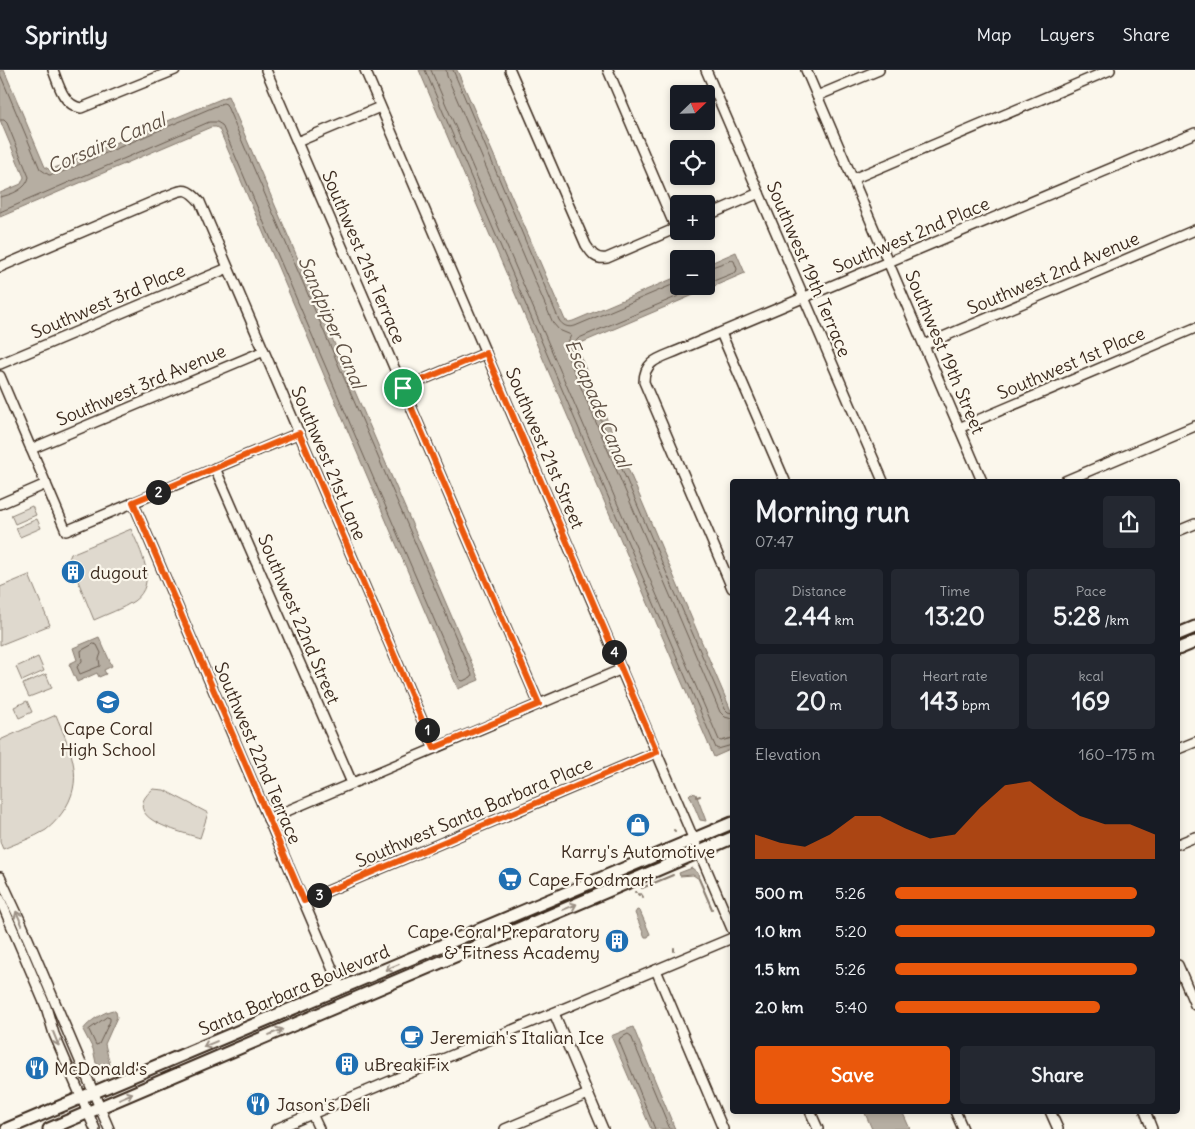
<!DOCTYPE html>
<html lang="en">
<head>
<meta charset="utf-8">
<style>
  body { margin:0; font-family:Delius,sans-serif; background:#242831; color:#f1f3f6; height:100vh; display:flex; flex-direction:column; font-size:19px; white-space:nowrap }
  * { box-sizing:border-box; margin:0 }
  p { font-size:16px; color:#9ea1a6 }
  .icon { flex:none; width:28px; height:28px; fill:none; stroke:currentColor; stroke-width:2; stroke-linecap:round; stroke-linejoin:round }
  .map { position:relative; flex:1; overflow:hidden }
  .details { position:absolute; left:730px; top:409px; width:450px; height:635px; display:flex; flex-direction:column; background:#171b24; border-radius:5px; box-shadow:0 2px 8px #0003 }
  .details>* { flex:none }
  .needle { width:32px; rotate:67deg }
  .tools { position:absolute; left:670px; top:15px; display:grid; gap:10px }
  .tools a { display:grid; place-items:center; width:45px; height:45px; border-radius:5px; background:#171b24; box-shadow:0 2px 8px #0003; font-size:25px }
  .pin { position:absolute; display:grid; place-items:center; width:42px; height:42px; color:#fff; margin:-21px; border:2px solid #fff; border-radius:50%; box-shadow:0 1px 5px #0007 }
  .km { position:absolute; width:25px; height:25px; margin:-12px; border-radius:50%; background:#222; color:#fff; font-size:14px; line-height:25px; text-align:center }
  .round { display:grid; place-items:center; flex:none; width:52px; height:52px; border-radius:5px; background:#242831 }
  .summary { display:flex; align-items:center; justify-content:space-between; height:85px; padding:0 25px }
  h1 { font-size:28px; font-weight:800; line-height:38px }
  .figures { display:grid; grid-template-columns:repeat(3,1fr); gap:8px; height:85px; padding:5px 25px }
  .figures div { display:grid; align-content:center; border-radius:5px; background:#242831; text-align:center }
  .figures b { font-size:25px; font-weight:800 }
  .figures small { font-size:14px; font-weight:400 }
  .figures p { font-size:14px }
  .chart { height:140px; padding:10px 25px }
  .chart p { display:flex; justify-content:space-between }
  .chart svg { width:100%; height:90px; margin-top:5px; fill:#ea580c; opacity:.7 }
  .primary-button { display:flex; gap:10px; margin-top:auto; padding:10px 25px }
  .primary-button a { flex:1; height:58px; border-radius:5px; background:#ea580c; color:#fff; font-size:20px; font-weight:800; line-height:58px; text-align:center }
  .primary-button a+a { background:#242831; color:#f1f3f6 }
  ul { padding:0 25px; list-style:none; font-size:16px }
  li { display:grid; grid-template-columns:80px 60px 1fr; align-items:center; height:38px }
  li i { height:12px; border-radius:6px; background:#ea580c }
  header { display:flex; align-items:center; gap:30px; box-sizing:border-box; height:70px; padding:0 25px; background:#171b24; border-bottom:1px solid #363941 }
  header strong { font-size:24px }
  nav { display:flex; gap:28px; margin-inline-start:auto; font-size:18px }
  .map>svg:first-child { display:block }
  .green { fill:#dfd9ce; stroke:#8d8276 }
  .water { fill:#b6aea2; stroke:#85796d }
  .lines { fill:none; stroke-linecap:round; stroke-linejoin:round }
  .shore { stroke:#6c5f53; stroke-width:1 }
  .stream { stroke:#85796d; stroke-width:2 }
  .minor-casing { stroke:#3b2a1e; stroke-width:12 }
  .major-casing { stroke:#3b2a1e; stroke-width:15 }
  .minor { stroke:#fbf7ec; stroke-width:9 }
  .major { stroke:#fbf7ec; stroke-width:11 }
  .oneway { stroke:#9b9085 }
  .route-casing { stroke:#fff; stroke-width:10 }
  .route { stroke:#ea580c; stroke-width:6 }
  .labels { text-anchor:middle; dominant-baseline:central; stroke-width:4.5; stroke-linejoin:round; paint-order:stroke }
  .street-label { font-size:18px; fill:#3b2a1e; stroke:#fbf7ec }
  .poi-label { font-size:18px; fill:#3b2a1e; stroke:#fbf7ec; text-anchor:start }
  .water-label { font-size:19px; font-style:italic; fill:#605246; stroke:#fbf7ec }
</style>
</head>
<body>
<header>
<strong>Sprintly</strong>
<nav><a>Map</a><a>Layers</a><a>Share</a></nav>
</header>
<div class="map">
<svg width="1195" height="1059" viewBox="0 0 1195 1059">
  <rect width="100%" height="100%" fill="#fbf7ec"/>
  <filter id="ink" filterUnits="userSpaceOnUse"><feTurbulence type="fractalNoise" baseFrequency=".02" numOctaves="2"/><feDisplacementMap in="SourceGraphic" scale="10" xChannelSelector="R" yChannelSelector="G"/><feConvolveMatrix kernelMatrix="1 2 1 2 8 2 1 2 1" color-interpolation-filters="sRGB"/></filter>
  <g filter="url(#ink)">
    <!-- green -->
    <g class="green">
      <path d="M 32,436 L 36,445 L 15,454 L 11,445 Z"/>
      <path d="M 37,449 L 41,458 L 20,467 L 16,458 Z"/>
      <path d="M 131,459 C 140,480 159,513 134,531 C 122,539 107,544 94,550 L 69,489 L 71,484 Z"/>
      <path d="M 29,505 L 50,555 L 0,575 L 0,517 Z"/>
      <path d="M 38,587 L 44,601 L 22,611 L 16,597 Z"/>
      <path d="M 46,604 L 52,618 L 29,627 L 23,614 Z"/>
      <path d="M 27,631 L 32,642 L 19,648 L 14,637 Z"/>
      <path d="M 56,645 C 68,675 85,705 66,737 C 61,745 54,754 46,760 C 33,768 17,773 3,779 L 0,772 L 0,670 Z"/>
      <path d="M 153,719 L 164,720 L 208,743 L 200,768 C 178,761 118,748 153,719 Z"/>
    </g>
    <!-- water -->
    <g class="water">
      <path d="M 0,0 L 4,0 L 45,97 L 50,100 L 228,26 L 479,610 L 458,619 L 219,59 L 216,57 L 211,57 L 0,147 L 0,123 L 21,114 L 24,107 L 0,50 Z"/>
      <path d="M 419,0 L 457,0 L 565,250 L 569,252 L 573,251 L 679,206 L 679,216 L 706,216 L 706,195 L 736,182 L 745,203 L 581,273 L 577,279 L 732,643 L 732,679 L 714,687 Z"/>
      <path d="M 99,567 L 112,596 L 104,600 L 106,604 L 99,607 L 97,603 L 77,612 L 69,594 L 77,590 L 73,578 Z"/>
      <path d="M 691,723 L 696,724 L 706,751 L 700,750 L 690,726 L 689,725 Z"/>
      <path d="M 692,798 L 698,803 L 699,809 L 693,805 L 680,806 L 679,803 Z"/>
      <path d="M 637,840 L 640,841 L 650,864 L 648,867 L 645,867 L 644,865 L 635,843 Z"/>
      <path d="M 113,940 L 116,942 L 117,947 L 105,974 L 110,995 L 108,998 L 103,999 L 96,993 L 93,979 L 83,960 C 88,952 103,942 113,940 Z"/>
      <path d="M 633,957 L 675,1059 L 651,1059 L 611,966 Z"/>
      <path d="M 864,1041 L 902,1041 L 910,1059 L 872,1059 Z"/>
    </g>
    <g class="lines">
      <!-- shore -->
      <g class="shore">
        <path d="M 425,0 L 716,678 L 718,679 L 732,675"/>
        <path d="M 431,0 L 719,670 L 721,671 L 732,668"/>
        <path d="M 446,0 L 447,6 L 553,253 L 559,260 L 571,265 L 566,277 L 568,287 L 720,642 L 725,647 L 732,649"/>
        <path d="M 453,0 L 559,250 C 563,256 568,258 575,256 L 679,212"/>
        <path d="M 0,4 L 40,99 L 49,105 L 57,104 L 223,33 L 226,34 L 472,605 L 471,607 L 463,611 L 460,610 L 222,55 L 217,52 L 209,52 L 0,142"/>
        <path d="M 0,50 L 4,50 L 7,53 L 29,107 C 27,119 11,125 0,127"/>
        <path d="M 706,199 L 732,190 L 734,191 L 737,199 L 736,202 L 706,214"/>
        <path d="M 702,216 L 579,268 C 573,273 572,278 573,285 L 725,639 L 728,642 L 732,643"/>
        <path d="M 94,574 L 97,575 L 101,583 L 99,589 L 100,596 L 80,604 L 77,597 L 82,591 L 81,581 Z"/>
        <path d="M 107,947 L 110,948 L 110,951 L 99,974 L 96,975 L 89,960 Z"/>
        <path d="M 655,1059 L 619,971 L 620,968 L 628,964 L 631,966 L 670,1059"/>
      </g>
      <!-- stream -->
      <g class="stream">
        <path d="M 697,727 L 700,726"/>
        <path d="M 674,760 L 675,761"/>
        <path d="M 699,809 L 712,839"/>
        <path d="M 642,818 L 673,805"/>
        <path d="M 635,822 L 636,822"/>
        <path d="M 638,824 L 639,825"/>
        <path d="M 641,824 L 643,827"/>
        <path d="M 674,881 L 674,878"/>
      </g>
      <!-- minor casing -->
      <g class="minor-casing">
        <g id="minor">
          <path d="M 53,0 C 59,15 63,35 81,38 L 175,0"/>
          <path d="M 266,0 L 539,634"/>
          <path d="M 365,0 L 732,859"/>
          <path d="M 510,0 L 586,175 C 592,184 596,190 607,188 L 679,157"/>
          <path d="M 608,0 L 676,159"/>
          <path d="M 706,0 L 883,411"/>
          <path d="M 806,0 L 982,411"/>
          <path d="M 817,26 L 879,0"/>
          <path d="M 297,72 L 380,37"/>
          <path d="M 853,109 L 1110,0"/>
          <path d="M 706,146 L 759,123"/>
          <path d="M 0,197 L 164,127 C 183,120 185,115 200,132 L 434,678"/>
          <path d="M 721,263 L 785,411"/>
          <path d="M 924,275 L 1195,160"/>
          <path d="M 0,294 L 228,198"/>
          <path d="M 0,306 L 66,461 L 299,363"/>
          <path d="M 403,318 L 486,283"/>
          <path d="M 959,358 L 1195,258"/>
          <path d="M 31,379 L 264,281"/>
          <path d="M 215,398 L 352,713"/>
          <path d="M 1065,411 L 1195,356"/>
          <path d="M 133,432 L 341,919"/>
          <path d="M 0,434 L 46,414"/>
          <path d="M 1178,461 L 1195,454"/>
          <path d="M 732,518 L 644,312 C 644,290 661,288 679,280 L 1195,63"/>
          <path d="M 1178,679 L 1195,672"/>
          <path d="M 268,749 L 622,599"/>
          <path d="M 1178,774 L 1195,767"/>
          <path d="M 0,807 L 20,850 L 109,1059"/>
          <path d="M 0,829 L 46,937 L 54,964 L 95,1059"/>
          <path d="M 304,831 L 657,682"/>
          <path d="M 1178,895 L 1195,935"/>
          <path d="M 656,900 L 723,1059"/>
          <path d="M 554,943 L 603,1059"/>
          <path d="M 810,1041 L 818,1059"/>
          <path d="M 955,1041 L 963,1059"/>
          <path d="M 1050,1041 L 1058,1059"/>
          <path d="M 1145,1041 L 1152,1059"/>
          <path d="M 312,1044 L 319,1059"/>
          <path d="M 276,1059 L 732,868"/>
          <path d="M 505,1059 L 588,1024"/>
        </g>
      </g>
      <!-- major casing -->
      <g class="major-casing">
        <g id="major">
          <path d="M 1178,564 L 1195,557"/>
          <path d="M 1178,579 L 1195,572"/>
          <path d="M 7,1059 L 732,753"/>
          <path d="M 49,1059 L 732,768"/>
        </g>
      </g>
      <!-- minor -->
      <use href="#minor" class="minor"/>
      <!-- major -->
      <use href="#major" class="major"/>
    </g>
    <!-- one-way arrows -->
    <defs><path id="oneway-shaft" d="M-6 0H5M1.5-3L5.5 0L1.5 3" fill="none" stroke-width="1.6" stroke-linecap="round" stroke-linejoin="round" transform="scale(1.25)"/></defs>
    <g class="oneway">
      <use href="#oneway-shaft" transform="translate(570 837) rotate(-23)"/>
      <use href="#oneway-shaft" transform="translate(19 848) rotate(-114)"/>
      <use href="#oneway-shaft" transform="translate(392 897) rotate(157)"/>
      <use href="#oneway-shaft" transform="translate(276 962) rotate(-23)"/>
      <use href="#oneway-shaft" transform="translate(56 969) rotate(68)"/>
      <use href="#oneway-shaft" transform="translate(210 974) rotate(157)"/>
      <use href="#oneway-shaft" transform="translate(126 1026) rotate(-23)"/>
    </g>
  </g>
  <g class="lines" filter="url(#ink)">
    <!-- route casing -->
    <g class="route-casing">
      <path id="route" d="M 486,283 L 657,682 L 304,831 L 133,432 L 299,363 L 434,678 L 539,634 L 403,318 Z"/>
    </g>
    <!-- route -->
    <use href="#route" class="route"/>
  </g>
  <!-- icons -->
  <defs>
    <g id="building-disc" transform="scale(1.25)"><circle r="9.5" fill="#1f6fb2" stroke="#fbf7ec"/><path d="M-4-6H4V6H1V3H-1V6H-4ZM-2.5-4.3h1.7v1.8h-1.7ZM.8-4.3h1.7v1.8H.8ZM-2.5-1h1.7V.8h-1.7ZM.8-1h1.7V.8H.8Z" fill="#fff"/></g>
    <g id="school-disc" transform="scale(1.25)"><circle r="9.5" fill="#1f6fb2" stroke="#fbf7ec"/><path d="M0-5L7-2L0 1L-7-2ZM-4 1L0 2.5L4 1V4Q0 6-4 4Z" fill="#fff"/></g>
    <g id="shop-disc" transform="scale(1.25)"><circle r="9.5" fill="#1f6fb2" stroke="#fbf7ec"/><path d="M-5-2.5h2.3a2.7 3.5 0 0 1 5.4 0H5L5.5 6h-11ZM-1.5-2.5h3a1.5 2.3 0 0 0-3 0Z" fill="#fff"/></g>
    <g id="supermarket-disc" transform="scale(1.25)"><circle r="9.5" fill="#1f6fb2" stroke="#fbf7ec"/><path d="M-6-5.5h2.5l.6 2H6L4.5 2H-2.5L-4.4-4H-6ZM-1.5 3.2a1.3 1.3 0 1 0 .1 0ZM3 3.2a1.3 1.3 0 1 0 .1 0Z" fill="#fff"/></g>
    <g id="cafe-disc" transform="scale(1.25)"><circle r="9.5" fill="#1f6fb2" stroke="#fbf7ec"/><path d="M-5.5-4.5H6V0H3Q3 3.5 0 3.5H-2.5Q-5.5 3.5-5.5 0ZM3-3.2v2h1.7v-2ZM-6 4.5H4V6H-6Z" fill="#fff"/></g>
    <g id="restaurant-disc" transform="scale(1.25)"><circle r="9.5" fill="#1f6fb2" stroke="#fbf7ec"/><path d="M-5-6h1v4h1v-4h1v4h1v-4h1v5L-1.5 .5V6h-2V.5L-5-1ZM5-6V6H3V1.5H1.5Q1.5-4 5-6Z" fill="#fff"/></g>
  </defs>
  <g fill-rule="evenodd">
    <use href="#building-disc" x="73" y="502"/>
    <use href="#school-disc" x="108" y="632"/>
    <use href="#shop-disc" x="638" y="755"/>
    <use href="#supermarket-disc" x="510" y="809"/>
    <use href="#building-disc" x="617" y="871"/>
    <use href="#cafe-disc" x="412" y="967"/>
    <use href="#building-disc" x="347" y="994"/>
    <use href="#restaurant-disc" x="37" y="998"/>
    <use href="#restaurant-disc" x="258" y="1034"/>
  </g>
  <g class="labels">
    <!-- street labels -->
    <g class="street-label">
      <text transform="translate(911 165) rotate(-23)">Southwest 2nd Place</text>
      <text transform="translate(364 187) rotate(67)">Southwest 21st Terrace</text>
      <text transform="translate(809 199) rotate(67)">Southwest 19th Terrace</text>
      <text transform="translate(1053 203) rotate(-23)">Southwest 2nd Avenue</text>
      <text transform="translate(108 231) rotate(-23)">Southwest 3rd Place</text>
      <text transform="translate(945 282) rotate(67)">Southwest 19th Street</text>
      <text transform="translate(1071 293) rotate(-23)">Southwest 1st Place</text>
      <text transform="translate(141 315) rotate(-23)">Southwest 3rd Avenue</text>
      <text transform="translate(545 378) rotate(67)">Southwest 21st Street</text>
      <text transform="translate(329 393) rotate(67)">Southwest 21st Lane</text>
      <text transform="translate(299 549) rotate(67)">Southwest 22nd Street</text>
      <text transform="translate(258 683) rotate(67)">Southwest 22nd Terrace</text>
      <text transform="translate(474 742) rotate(-23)">Southwest Santa Barbara Place</text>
      <text transform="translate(294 920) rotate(-23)">Santa Barbara Boulevard</text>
    </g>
    <!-- poi labels -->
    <g class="poi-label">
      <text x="90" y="502">dugout</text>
      <text x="108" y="658" text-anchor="middle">Cape Coral<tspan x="108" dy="21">High School</tspan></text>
      <text x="638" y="781" text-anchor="middle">Karry's Automotive</text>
      <text x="528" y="809">Cape Foodmart</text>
      <text x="600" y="861" text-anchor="end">Cape Coral Preparatory<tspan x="600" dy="21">&amp; Fitness Academy</tspan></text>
      <text x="430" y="967">Jeremiah's Italian Ice</text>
      <text x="364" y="994">uBreakiFix</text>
      <text x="54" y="998">McDonald's</text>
      <text x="276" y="1034">Jason's Deli</text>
    </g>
    <!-- water labels -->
    <g class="water-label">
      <text transform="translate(106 73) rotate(-23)">Corsaire Canal</text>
      <text transform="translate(332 252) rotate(67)">Sandpiper Canal</text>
      <text transform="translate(598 333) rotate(67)">Escapade Canal</text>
    </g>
  </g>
</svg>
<div class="tools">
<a><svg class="needle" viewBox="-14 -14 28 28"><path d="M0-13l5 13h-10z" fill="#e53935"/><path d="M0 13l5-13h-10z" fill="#9ea1a6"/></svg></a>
<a><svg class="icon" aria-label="locate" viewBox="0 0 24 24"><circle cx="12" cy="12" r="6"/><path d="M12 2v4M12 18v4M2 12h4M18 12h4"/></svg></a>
<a>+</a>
<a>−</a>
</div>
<div class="pin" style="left:403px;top:318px;background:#1e9e55"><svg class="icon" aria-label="arrive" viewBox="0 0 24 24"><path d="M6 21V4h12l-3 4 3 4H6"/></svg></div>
<b class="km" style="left:427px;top:660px">1</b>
<b class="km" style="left:158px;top:422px">2</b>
<b class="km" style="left:319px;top:825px">3</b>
<b class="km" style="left:614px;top:582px">4</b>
<section class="details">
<div class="summary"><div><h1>Morning run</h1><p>07:47</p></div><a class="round"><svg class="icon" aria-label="share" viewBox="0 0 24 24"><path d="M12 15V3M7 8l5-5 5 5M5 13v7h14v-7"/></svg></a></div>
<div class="figures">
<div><p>Distance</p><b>2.44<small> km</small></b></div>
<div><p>Time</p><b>13:20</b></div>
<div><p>Pace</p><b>5:28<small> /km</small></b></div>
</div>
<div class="figures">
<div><p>Elevation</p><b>20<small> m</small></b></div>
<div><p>Heart rate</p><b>143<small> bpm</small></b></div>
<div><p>kcal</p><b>169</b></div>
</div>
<div class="chart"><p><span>Elevation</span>160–175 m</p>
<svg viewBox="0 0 160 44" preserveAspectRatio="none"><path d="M0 44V32L10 36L20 38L30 32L40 23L50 23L60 29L70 34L80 32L90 19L100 8L110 6L120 15L130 23L140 27L150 27L160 32V44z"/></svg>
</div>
<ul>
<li><b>500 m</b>5:26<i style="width:93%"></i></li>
<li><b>1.0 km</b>5:20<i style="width:100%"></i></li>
<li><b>1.5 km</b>5:26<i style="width:93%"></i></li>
<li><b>2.0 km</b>5:40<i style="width:79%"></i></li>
</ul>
<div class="primary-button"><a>Save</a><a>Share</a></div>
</section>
</div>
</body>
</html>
